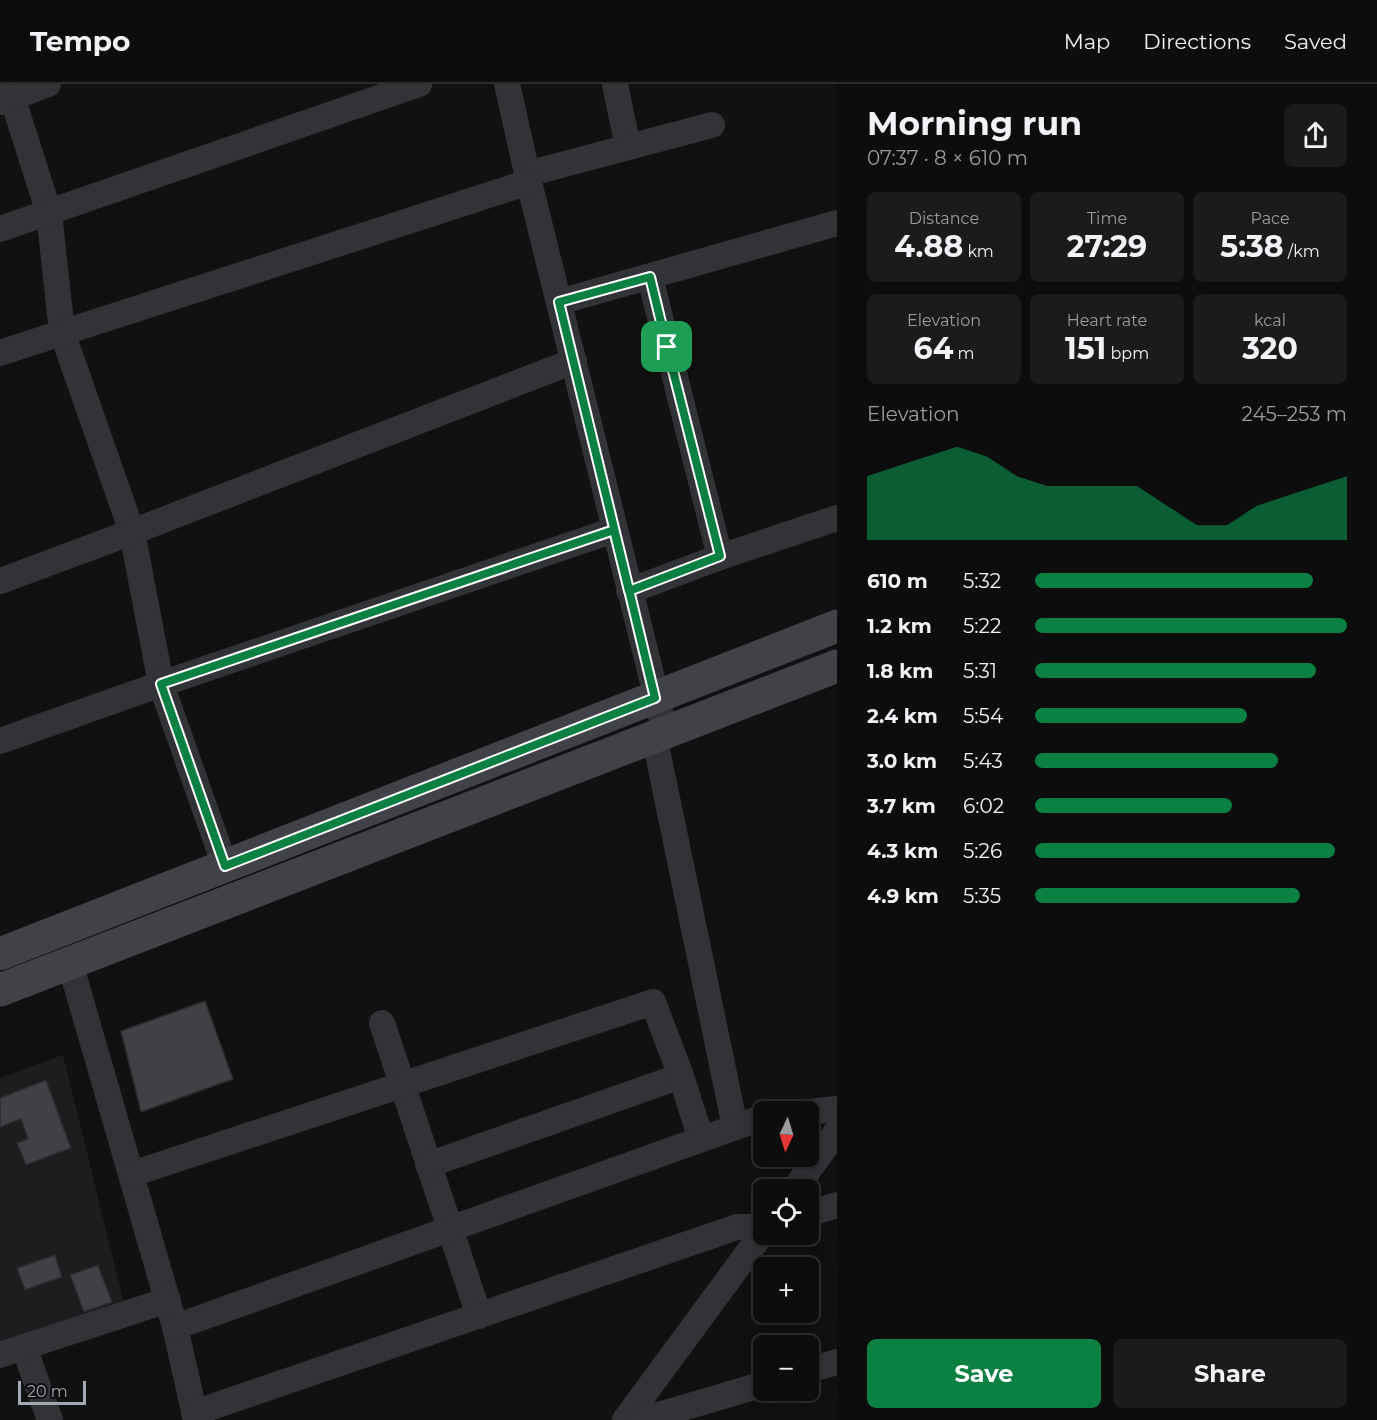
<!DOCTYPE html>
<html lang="en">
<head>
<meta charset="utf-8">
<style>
  body { margin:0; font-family:Montserrat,sans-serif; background:#1b1b1c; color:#f1f3f6; height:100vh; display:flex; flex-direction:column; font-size:22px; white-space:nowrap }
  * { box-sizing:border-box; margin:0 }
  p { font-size:20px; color:#9a9c9e }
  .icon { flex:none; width:33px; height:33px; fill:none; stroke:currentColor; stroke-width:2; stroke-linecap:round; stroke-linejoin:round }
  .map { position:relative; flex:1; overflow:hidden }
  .drawer { display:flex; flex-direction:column; background:#0d0d0e; width:540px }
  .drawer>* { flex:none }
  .needle { width:39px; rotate:184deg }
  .controls { position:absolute; left:753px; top:1017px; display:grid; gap:12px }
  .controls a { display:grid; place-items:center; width:66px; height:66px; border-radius:9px; background:#0d0d0e; box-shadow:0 3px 15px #0003,0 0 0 2px #2d2d2e; font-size:30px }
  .scale { position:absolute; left:18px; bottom:15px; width:68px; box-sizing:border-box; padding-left:6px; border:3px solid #a2a9b3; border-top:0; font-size:16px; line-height:21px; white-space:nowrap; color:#a2a9b3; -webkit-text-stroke:4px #0c0c0d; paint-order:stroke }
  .pin { position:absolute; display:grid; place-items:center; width:51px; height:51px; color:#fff; margin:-26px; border-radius:12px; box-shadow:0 3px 9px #0006 }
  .round { display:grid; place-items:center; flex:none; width:63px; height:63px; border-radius:9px; background:#1b1b1c }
  .overview { display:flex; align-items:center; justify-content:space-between; height:102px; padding:0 30px }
  h1 { font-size:33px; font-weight:700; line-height:45px }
  .stats { display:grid; grid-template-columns:repeat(3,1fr); gap:9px; height:102px; padding:6px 30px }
  .stats div { display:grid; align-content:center; border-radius:9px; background:#1b1b1c; text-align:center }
  .stats b { font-size:30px; font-weight:700 }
  .stats small { font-size:16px; font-weight:400 }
  .stats p { font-size:16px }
  .chart { height:168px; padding:12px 30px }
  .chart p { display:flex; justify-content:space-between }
  .chart svg { width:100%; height:108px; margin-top:6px; fill:#0b8043; opacity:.7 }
  .cta { display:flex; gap:12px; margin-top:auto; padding:12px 30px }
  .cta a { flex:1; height:69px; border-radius:9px; background:#0b8043; color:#fff; font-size:24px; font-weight:700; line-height:69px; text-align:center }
  .cta a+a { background:#1b1b1c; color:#f1f3f6 }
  ul { padding:0 30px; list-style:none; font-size:20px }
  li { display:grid; grid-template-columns:96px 72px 1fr; align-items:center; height:45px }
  li i { height:15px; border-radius:8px; background:#0b8043 }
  header { display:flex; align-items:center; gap:36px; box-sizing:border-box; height:84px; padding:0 30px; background:#0d0d0e; border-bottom:2px solid #2d2d2e }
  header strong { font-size:28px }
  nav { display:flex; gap:33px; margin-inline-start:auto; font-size:21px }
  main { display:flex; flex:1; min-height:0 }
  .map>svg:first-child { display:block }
  .built { fill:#1d1d1f }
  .building { fill:#404145; stroke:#2b2b2e; stroke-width:1.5 }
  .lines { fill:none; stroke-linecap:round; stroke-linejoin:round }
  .street { stroke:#323337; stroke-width:26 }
  .secondary { stroke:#404247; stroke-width:33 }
  .route-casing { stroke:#fff; stroke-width:12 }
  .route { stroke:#0b8043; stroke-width:8 }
</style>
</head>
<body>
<header>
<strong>Tempo</strong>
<nav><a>Map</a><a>Directions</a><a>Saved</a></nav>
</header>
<main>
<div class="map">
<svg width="837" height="1336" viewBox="0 0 837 1336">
  <rect width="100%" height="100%" fill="#111112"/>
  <!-- built -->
  <path class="built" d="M 63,971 L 124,1219 L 0,1259 L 0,994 Z"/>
  <!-- building -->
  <g class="building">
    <path d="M 205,917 L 233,995 L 141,1028 L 121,947 Z"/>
    <path d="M 46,996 L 71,1064 L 26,1081 L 17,1059 L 28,1055 L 21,1035 L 0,1043 L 0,1014 Z"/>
    <path d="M 55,1171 L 62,1193 L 25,1206 L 17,1184 Z"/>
    <path d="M 98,1181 L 112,1218 L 84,1228 L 70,1191 Z"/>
  </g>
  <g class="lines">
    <!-- street -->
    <g class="street">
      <path d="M 8,0 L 49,129 L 62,248 L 132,448 L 161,600 L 225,782"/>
      <path d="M 507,0 L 529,98 L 665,647"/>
      <path d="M 615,0 L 628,63"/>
      <path d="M 0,18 L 48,0"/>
      <path d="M 527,90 L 712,41"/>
      <path d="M 0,145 L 419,0"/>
      <path d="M 650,193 L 720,473"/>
      <path d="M 559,218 L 837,139"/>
      <path d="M 0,269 L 529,98"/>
      <path d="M 0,497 L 132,448 L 574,277"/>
      <path d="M 629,507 L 720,473 L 837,434"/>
      <path d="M 654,651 L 735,1043"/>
      <path d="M 0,657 L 161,600 L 614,446"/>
      <path d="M 70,879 L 175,1243 L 196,1336"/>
      <path d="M 382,939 L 479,1232"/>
      <path d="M 808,1028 L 837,1025"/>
      <path d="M 428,1081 L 681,992"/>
      <path d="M 132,1090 L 653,918 L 681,992 L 701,1055"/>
      <path d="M 794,1106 L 837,1047"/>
      <path d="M 808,1130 L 837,1121"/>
      <path d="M 175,1243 L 764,1033"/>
      <path d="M 24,1263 L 50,1336"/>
      <path d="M 0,1271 L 168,1216"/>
      <path d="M 808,1286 L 837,1278"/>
      <path d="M 194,1329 L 737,1143 L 764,1143"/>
      <path d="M 625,1336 L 764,1147"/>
      <path d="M 642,1336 L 764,1300"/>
    </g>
    <!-- secondary -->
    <g class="secondary">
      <path d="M 0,870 L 837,542"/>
      <path d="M 0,906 L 837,582"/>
    </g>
  </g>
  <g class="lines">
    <!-- route casing -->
    <g class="route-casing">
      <path id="route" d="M 667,263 L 720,472 L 629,507 L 614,446 L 161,600 L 225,782 L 655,614 C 623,482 592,349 559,218 L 650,193 L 667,263"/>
    </g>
    <!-- route -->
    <use href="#route" class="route"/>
  </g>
</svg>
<div class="controls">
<a><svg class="needle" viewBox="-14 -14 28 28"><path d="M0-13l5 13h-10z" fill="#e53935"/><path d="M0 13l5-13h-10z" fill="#9a9c9e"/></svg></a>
<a><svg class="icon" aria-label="locate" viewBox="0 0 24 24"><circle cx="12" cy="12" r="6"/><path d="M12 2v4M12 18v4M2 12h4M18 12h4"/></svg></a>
<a>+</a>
<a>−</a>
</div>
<div class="scale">20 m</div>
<div class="pin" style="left:667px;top:263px;background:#1e9e55"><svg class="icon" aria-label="arrive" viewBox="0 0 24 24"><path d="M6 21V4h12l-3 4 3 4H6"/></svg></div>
</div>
<section class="drawer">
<div class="overview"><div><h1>Morning run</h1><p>07:37 · 8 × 610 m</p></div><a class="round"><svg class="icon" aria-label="share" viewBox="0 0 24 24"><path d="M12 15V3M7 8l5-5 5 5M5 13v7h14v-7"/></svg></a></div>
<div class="stats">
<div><p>Distance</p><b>4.88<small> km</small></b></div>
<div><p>Time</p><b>27:29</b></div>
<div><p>Pace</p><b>5:38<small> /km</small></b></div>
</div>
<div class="stats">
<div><p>Elevation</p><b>64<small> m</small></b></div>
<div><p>Heart rate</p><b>151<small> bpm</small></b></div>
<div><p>kcal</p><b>320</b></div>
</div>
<div class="chart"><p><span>Elevation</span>245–253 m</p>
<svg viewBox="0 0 160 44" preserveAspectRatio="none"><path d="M0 44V18L10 14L20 10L30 6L40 10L50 18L60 22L70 22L80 22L90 22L100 30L110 38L120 38L130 30L140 26L150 22L160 18V44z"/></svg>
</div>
<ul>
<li><b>610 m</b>5:32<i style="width:89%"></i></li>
<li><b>1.2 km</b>5:22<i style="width:100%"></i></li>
<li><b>1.8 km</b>5:31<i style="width:90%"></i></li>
<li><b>2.4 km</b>5:54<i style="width:68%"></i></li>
<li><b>3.0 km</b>5:43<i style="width:78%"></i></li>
<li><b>3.7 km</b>6:02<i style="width:63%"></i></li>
<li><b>4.3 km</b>5:26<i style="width:96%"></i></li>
<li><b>4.9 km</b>5:35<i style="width:85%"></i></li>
</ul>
<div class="cta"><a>Save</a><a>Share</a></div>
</section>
</main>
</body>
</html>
